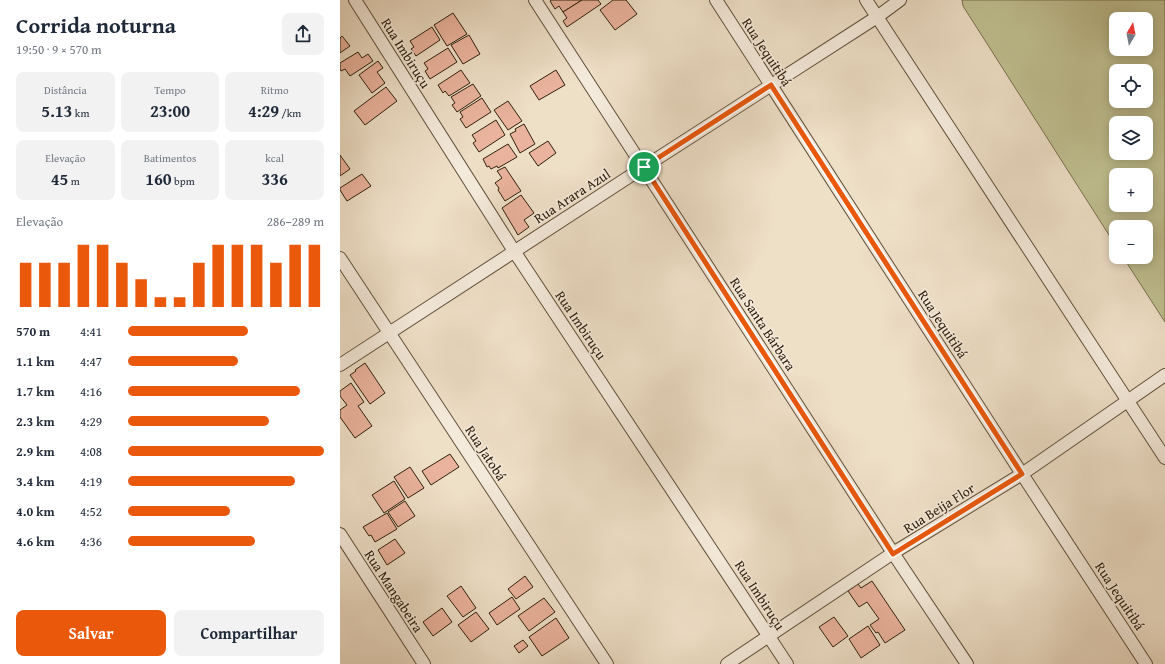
<!DOCTYPE html>
<html lang="pt">
<head>
<meta charset="utf-8">
<style>
  body { margin:0; font-family:"Gentium Book Plus",serif; background:#f2f2f3; color:#1f2937; height:100vh; display:flex; flex-direction:column; font-size:15px; white-space:nowrap }
  * { box-sizing:border-box; margin:0 }
  p { font-size:13px; color:#747a83 }
  .icon { flex:none; width:22px; height:22px; fill:none; stroke:currentColor; stroke-width:2; stroke-linecap:round; stroke-linejoin:round }
  .map { position:relative; flex:1; overflow:hidden }
  .sheet { display:flex; flex-direction:column; background:#fff; width:340px }
  .sheet>* { flex:none }
  .needle { width:26px; rotate:10deg }
  .fabs { position:absolute; left:769px; top:12px; display:grid; gap:8px }
  .fabs a { display:grid; place-items:center; width:44px; height:44px; border-radius:8px; background:#fff; box-shadow:0 2px 10px #0003; font-size:20px }
  .pin { position:absolute; display:grid; place-items:center; width:34px; height:34px; color:#fff; margin:-17px; border:2px solid #fff; border-radius:50%; box-shadow:0 1px 4px #0007 }
  .round { display:grid; place-items:center; flex:none; width:42px; height:42px; border-radius:8px; background:#f2f2f3 }
  .head { display:flex; align-items:center; justify-content:space-between; height:68px; padding:0 16px }
  h1 { font-size:22px; font-weight:700; line-height:30px }
  .metrics { display:grid; grid-template-columns:repeat(3,1fr); gap:6px; height:68px; padding:4px 16px }
  .metrics div { display:grid; align-content:center; border-radius:8px; background:#f2f2f3; text-align:center }
  .metrics b { font-size:17px; font-weight:700 }
  .metrics small { font-size:11px; font-weight:400 }
  .metrics p { font-size:11px }
  .chart { height:112px; padding:8px 16px }
  .chart p { display:flex; justify-content:space-between }
  .chart svg { width:100%; height:72px; margin-top:4px; stroke:#ea580c; stroke-width:6 }
  .cta { display:flex; gap:8px; margin-top:auto; padding:8px 16px }
  .cta a { flex:1; height:46px; border-radius:8px; background:#ea580c; color:#fff; font-size:16px; font-weight:700; line-height:46px; text-align:center }
  .cta a+a { background:#f2f2f3; color:#1f2937 }
  ul { padding:0 16px; list-style:none; font-size:13px }
  li { display:grid; grid-template-columns:64px 48px 1fr; align-items:center; height:30px }
  li i { height:10px; border-radius:5px; background:#ea580c }
  main { display:flex; flex:1; min-height:0 }
  .map>svg:first-child { display:block }
  .green { fill:#c0c091; stroke:#78704e; fill-rule:evenodd }
  .building { fill:#eab39d; stroke:#30200c }
  .lines { fill:none; stroke-linecap:round; stroke-linejoin:round }
  .minor-casing { stroke:#60503b; stroke-width:14 }
  .minor { stroke:#f4eadb; stroke-width:12 }
  .route-casing { stroke:#fff; stroke-width:8 }
  .route { stroke:#ea580c; stroke-width:5 }
  .labels { text-anchor:middle; dominant-baseline:central; stroke-width:3; stroke-linejoin:round; paint-order:stroke }
  .street-label { font-size:14px; fill:#30200c; stroke:#f4eadb }
</style>
</head>
<body>
<main>
<section class="sheet">
<div class="head"><div><h1>Corrida noturna</h1><p>19:50 · 9 × 570 m</p></div><a class="round"><svg class="icon" aria-label="share" viewBox="0 0 24 24"><path d="M12 15V3M7 8l5-5 5 5M5 13v7h14v-7"/></svg></a></div>
<div class="metrics">
<div><p>Distância</p><b>5.13<small> km</small></b></div>
<div><p>Tempo</p><b>23:00</b></div>
<div><p>Ritmo</p><b>4:29<small> /km</small></b></div>
</div>
<div class="metrics">
<div><p>Elevação</p><b>45<small> m</small></b></div>
<div><p>Batimentos</p><b>160<small> bpm</small></b></div>
<div><p>kcal</p><b>336</b></div>
</div>
<div class="chart"><p><span>Elevação</span>286–289 m</p>
<svg viewBox="0 0 160 44" preserveAspectRatio="none"><path d="M5 44V17M15 44V17M25 44V17M35 44V6M45 44V6M55 44V17M65 44V27M75 44V38M85 44V38M95 44V17M105 44V6M115 44V6M125 44V6M135 44V17M145 44V6M155 44V6"/></svg>
</div>
<ul>
<li><b>570 m</b>4:41<i style="width:61%"></i></li>
<li><b>1.1 km</b>4:47<i style="width:56%"></i></li>
<li><b>1.7 km</b>4:16<i style="width:88%"></i></li>
<li><b>2.3 km</b>4:29<i style="width:72%"></i></li>
<li><b>2.9 km</b>4:08<i style="width:100%"></i></li>
<li><b>3.4 km</b>4:19<i style="width:85%"></i></li>
<li><b>4.0 km</b>4:52<i style="width:52%"></i></li>
<li><b>4.6 km</b>4:36<i style="width:65%"></i></li>
</ul>
<div class="cta"><a>Salvar</a><a>Compartilhar</a></div>
</section>
<div class="map">
<svg width="825" height="664" viewBox="0 0 825 664">
  <rect width="100%" height="100%" fill="#eedfc7"/>
  <filter id="stains"><feTurbulence type="fractalNoise" baseFrequency=".005" numOctaves="4"/><feColorMatrix values="0 0 0 0 .2 0 0 0 0 .09 0 0 0 0 .02 0 0 0 .5 -.17"/></filter>
  <radialGradient id="worn" r=".72"><stop offset=".6" stop-color="#630" stop-opacity="0"/><stop offset="1" stop-color="#630" stop-opacity=".3"/></radialGradient>
  <!-- green -->
  <path class="green" d="M 622,0 L 825,0 L 825,322 L 783,257 L 806,257 L 806,227 L 776,227 L 776,246 L 623,6 ZM 776,19 L 806,19 L 806,49 L 776,49 ZM 776,71 L 806,71 L 806,101 L 776,101 ZM 776,123 L 806,123 L 806,153 L 776,153 ZM 776,175 L 806,175 L 806,205 L 776,205 Z"/>
  <!-- building -->
  <g class="building">
    <path d="M 211,0 L 242,0 L 223,12 L 219,6 L 215,9 L 210,1 Z"/>
    <path d="M 242,0 L 258,0 L 261,4 L 227,27 L 223,21 L 227,18 L 223,12 Z"/>
    <path d="M 273,0 L 286,0 L 297,14 L 275,30 L 260,10 Z"/>
    <path d="M 113,13 L 127,34 L 107,46 L 94,25 Z"/>
    <path d="M 92,27 L 100,40 L 76,56 L 71,49 L 74,47 L 70,41 Z"/>
    <path d="M 129,35 L 140,54 L 123,64 L 111,45 Z"/>
    <path d="M 2,36 L 10,46 L 0,53 L 0,38 Z"/>
    <path d="M 108,48 L 117,62 L 90,79 L 85,71 L 88,69 L 84,63 Z"/>
    <path d="M 18,52 L 22,58 L 28,54 L 33,61 L 10,76 L 5,69 L 1,71 L 0,69 L 0,63 Z"/>
    <path d="M 38,61 L 43,68 L 37,72 L 45,83 L 32,93 L 19,75 Z"/>
    <path d="M 121,70 L 130,83 L 109,96 L 105,91 L 103,93 L 98,85 Z"/>
    <path d="M 216,70 L 225,85 L 199,100 L 190,86 Z"/>
    <path d="M 133,84 L 141,96 L 117,112 L 112,105 L 115,103 L 111,97 Z"/>
    <path d="M 46,87 L 57,101 L 25,125 L 14,111 Z"/>
    <path d="M 142,98 L 151,112 L 126,128 L 120,119 L 123,117 L 120,112 Z"/>
    <path d="M 168,101 L 182,121 L 168,130 L 154,110 Z"/>
    <path d="M 156,120 L 165,135 L 139,152 L 133,143 L 136,141 L 132,135 Z"/>
    <path d="M 184,124 L 195,144 L 180,153 L 170,134 L 176,131 L 175,129 Z"/>
    <path d="M 208,141 L 216,153 L 198,166 L 189,153 Z"/>
    <path d="M 168,144 L 177,157 L 158,168 L 157,166 L 151,169 L 149,166 L 147,167 L 143,159 Z"/>
    <path d="M 0,155 L 10,169 L 0,176 Z"/>
    <path d="M 165,167 L 181,191 L 165,201 L 158,190 L 159,188 L 155,183 L 162,178 L 157,171 Z"/>
    <path d="M 22,174 L 31,186 L 7,201 L 0,190 L 0,188 Z"/>
    <path d="M 181,195 L 194,213 L 184,220 L 189,227 L 178,235 L 162,208 Z"/>
    <path d="M 25,363 L 45,393 L 30,404 L 10,375 L 16,371 L 15,370 Z"/>
    <path d="M 11,383 L 24,402 L 18,406 L 32,426 L 15,438 L 0,417 L 0,410 L 7,405 L 0,396 L 0,391 Z"/>
    <path d="M 110,454 L 119,467 L 91,485 L 82,471 Z"/>
    <path d="M 70,467 L 84,488 L 68,498 L 54,477 Z"/>
    <path d="M 54,481 L 65,499 L 44,513 L 32,495 Z"/>
    <path d="M 65,501 L 75,516 L 58,527 L 48,512 Z"/>
    <path d="M 47,513 L 57,529 L 35,542 L 31,535 L 29,536 L 23,527 Z"/>
    <path d="M 55,539 L 65,553 L 47,565 L 38,550 Z"/>
    <path d="M 185,576 L 193,587 L 176,599 L 168,589 Z"/>
    <path d="M 532,581 L 565,630 L 545,643 L 538,632 L 536,633 L 530,625 L 539,619 L 527,602 L 519,607 L 508,591 L 518,584 L 521,588 Z"/>
    <path d="M 121,586 L 136,608 L 123,617 L 107,596 Z"/>
    <path d="M 172,597 L 180,609 L 157,625 L 149,613 Z"/>
    <path d="M 204,598 L 215,612 L 189,631 L 178,616 Z"/>
    <path d="M 102,608 L 112,622 L 93,636 L 83,622 Z"/>
    <path d="M 136,612 L 149,629 L 131,642 L 118,625 Z"/>
    <path d="M 494,617 L 508,636 L 493,647 L 479,627 Z"/>
    <path d="M 216,618 L 229,638 L 202,656 L 189,637 Z"/>
    <path d="M 528,626 L 540,645 L 521,658 L 509,639 Z"/>
    <path d="M 183,640 L 188,646 L 179,653 L 174,646 Z"/>
  </g>
  <g class="lines">
    <!-- minor casing -->
    <g class="minor-casing">
      <g id="minor">
        <path d="M 15,0 L 174,251 L 447,664"/>
        <path d="M 195,0 L 553,553 L 627,664"/>
        <path d="M 376,0 L 682,474 L 806,664"/>
        <path d="M 526,0 L 825,458"/>
        <path d="M 0,258 L 267,664"/>
        <path d="M 0,365 L 304,167 L 537,17 L 560,0"/>
        <path d="M 0,534 L 84,664"/>
        <path d="M 387,664 L 553,553 L 682,474 L 825,375"/>
      </g>
    </g>
    <!-- minor -->
    <use href="#minor" class="minor"/>
  </g>
  <g class="lines">
    <!-- route casing -->
    <g class="route-casing">
      <path id="route" d="M 431,85 L 682,474 L 553,554 L 304,167 Z"/>
    </g>
    <!-- route -->
    <use href="#route" class="route"/>
  </g>
  <g class="labels">
    <!-- street labels -->
    <g class="street-label">
      <text transform="translate(427 52) rotate(57)">Rua Jequitibá</text>
      <text transform="translate(66 53) rotate(58)">Rua Imbiruçu</text>
      <text transform="translate(232 196) rotate(-33)">Rua Arara Azul</text>
      <text transform="translate(423 324) rotate(57)">Rua Santa Bárbara</text>
      <text transform="translate(603 324) rotate(57)">Rua Jequitibá</text>
      <text transform="translate(241 325) rotate(56)">Rua Imbiruçu</text>
      <text transform="translate(146 453) rotate(57)">Rua Jatobá</text>
      <text transform="translate(599 508) rotate(-32)">Rua Beija Flor</text>
      <text transform="translate(54 591) rotate(57)">Rua Mangabeira</text>
      <text transform="translate(420 595) rotate(57)">Rua Imbiruçu</text>
      <text transform="translate(780 596) rotate(57)">Rua Jequitibá</text>
    </g>
  </g>
  <rect width="100%" height="100%" filter="url(#stains)"/>
  <rect width="100%" height="100%" fill="url(#worn)"/>
</svg>
<div class="fabs">
<a><svg class="needle" viewBox="-14 -14 28 28"><path d="M0-13l5 13h-10z" fill="#e53935"/><path d="M0 13l5-13h-10z" fill="#747a83"/></svg></a>
<a><svg class="icon" aria-label="locate" viewBox="0 0 24 24"><circle cx="12" cy="12" r="6"/><path d="M12 2v4M12 18v4M2 12h4M18 12h4"/></svg></a>
<a><svg class="icon" aria-label="layers" viewBox="0 0 24 24"><path d="M12 4l9 5-9 5-9-5zM3 14l9 5 9-5"/></svg></a>
<a>+</a>
<a>−</a>
</div>
<div class="pin" style="left:304px;top:167px;background:#1e9e55"><svg class="icon" aria-label="arrive" viewBox="0 0 24 24"><path d="M6 21V4h12l-3 4 3 4H6"/></svg></div>
</div>
</main>
</body>
</html>
